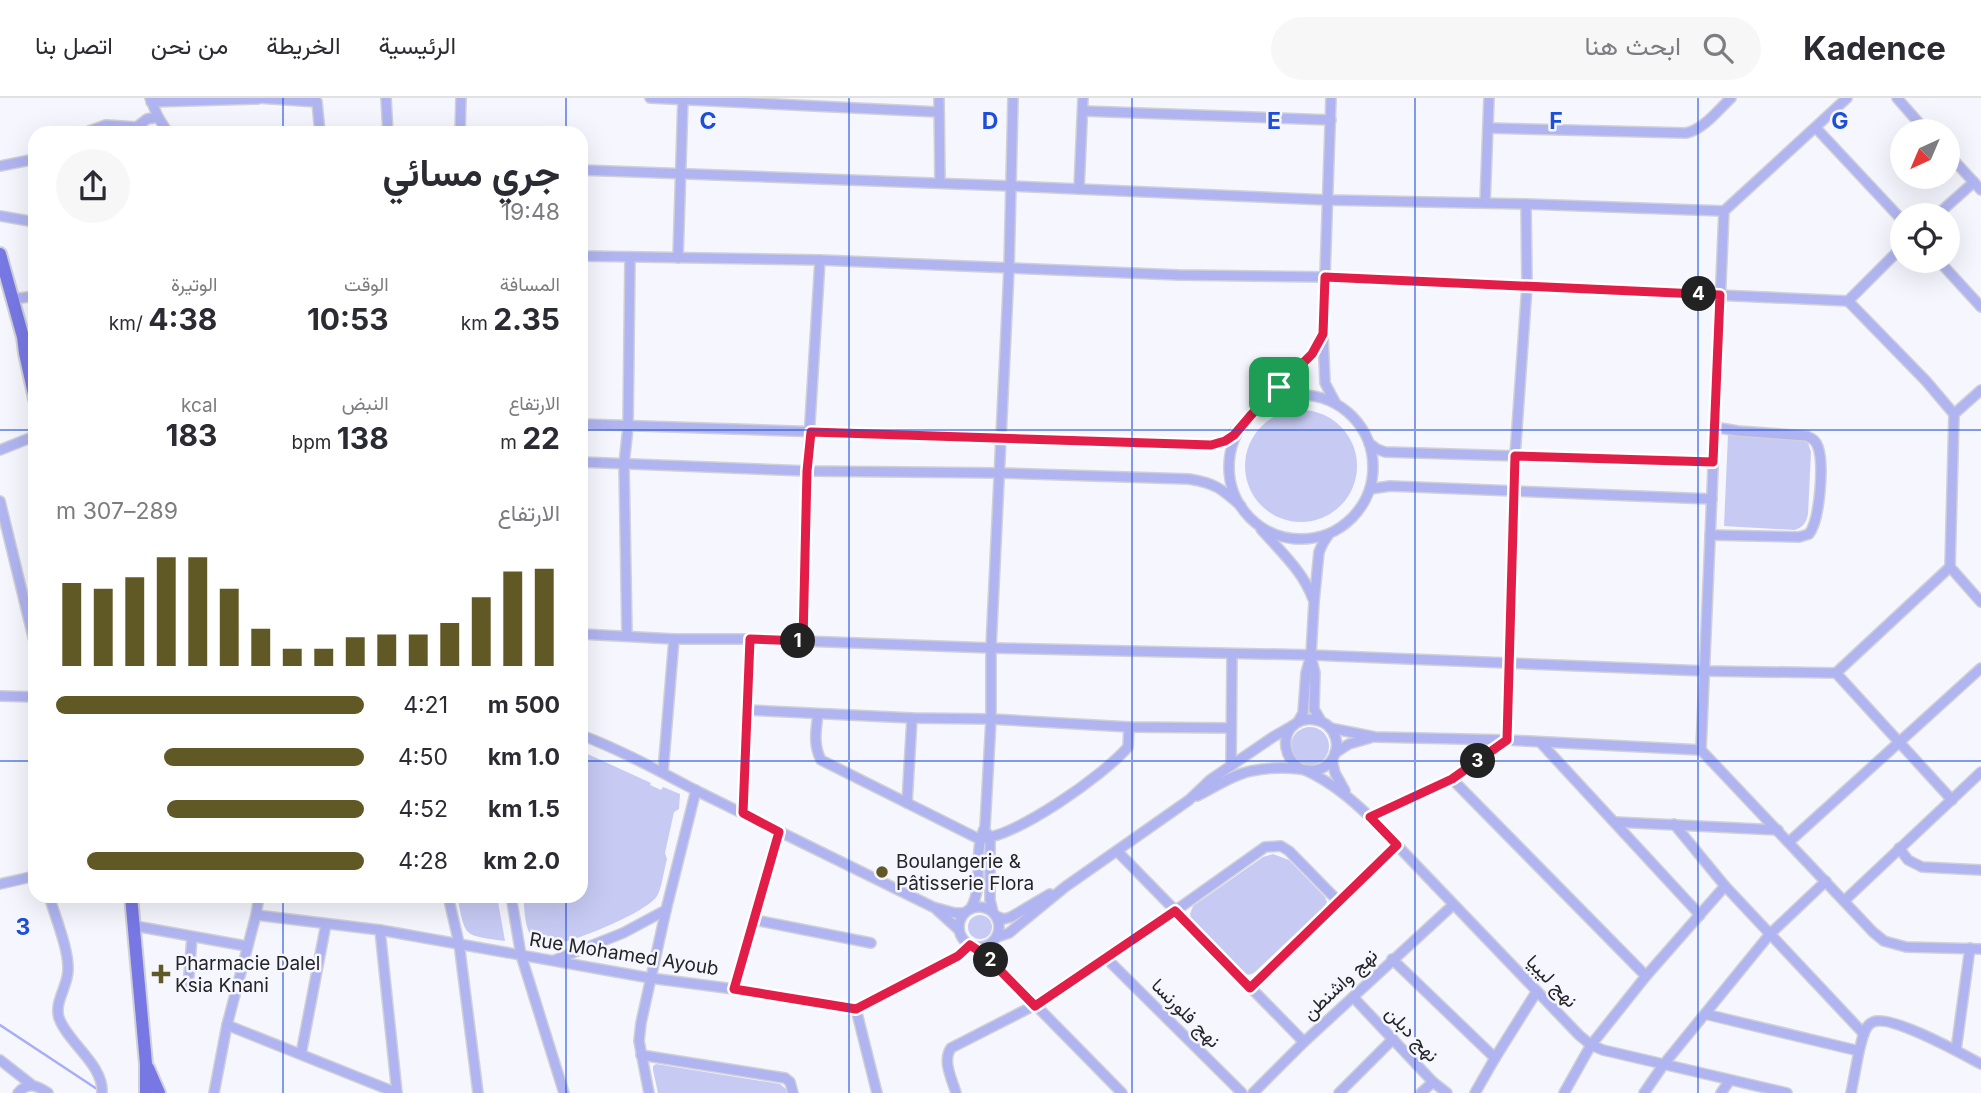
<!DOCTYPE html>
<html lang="ar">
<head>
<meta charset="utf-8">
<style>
  body { margin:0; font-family:Inter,Vazirmatn,sans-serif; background:#f7f7f7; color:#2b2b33; direction:rtl; height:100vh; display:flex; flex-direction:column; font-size:26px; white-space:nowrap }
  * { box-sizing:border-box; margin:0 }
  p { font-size:23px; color:#7c7c81 }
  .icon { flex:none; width:38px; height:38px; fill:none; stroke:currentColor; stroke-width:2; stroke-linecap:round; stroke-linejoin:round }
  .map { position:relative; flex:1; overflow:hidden; direction:ltr }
  .side { position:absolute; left:28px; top:28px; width:560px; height:777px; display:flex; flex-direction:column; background:#fff; border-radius:21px; box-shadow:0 7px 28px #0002; direction:rtl }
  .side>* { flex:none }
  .needle { width:46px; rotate:224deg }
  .controls { position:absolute; left:1890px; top:21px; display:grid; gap:14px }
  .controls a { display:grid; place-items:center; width:70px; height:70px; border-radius:50%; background:#fff; box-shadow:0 7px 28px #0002; font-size:35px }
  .pin { position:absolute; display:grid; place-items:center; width:60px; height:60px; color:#fff; margin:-30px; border-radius:14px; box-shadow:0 4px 10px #0006 }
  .km { position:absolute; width:35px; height:35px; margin:-18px; border-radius:50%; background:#222; color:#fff; font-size:19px; line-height:35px; text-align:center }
  .round { display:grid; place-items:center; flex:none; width:74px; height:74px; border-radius:37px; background:#f7f7f7 }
  .summary { display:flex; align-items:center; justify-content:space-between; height:119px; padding:0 28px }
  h1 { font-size:38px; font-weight:700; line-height:52px }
  .metrics { display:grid; grid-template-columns:repeat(3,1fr); gap:10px; height:119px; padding:7px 28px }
  .metrics div { display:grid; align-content:center }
  .metrics b { font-size:30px; font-weight:700 }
  .metrics small { font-size:19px; font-weight:400 }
  .metrics p { font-size:19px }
  .chart { height:196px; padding:14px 28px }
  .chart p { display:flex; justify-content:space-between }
  .chart svg { width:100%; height:126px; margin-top:7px; stroke:#615925; stroke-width:6 }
  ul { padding:0 28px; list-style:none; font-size:23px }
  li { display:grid; grid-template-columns:112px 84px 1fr; align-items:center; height:52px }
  li i { height:18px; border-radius:9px; background:#615925 }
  header { display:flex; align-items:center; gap:42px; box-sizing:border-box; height:98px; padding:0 35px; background:#fff; border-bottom:2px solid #e1e1e2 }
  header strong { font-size:33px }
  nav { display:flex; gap:38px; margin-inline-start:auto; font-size:24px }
  .search { width:490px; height:63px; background:#f7f7f7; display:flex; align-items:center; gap:18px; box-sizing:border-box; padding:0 24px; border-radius:38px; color:#7c7c81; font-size:26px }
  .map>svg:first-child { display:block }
  .green { fill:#c7cbf4 }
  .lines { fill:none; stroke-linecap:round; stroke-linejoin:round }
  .stream { stroke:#a8adf5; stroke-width:2.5 }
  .minor-casing { stroke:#d0d0d7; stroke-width:12 }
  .major-casing { stroke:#d0d0d7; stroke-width:16 }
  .minor { stroke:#b0b4f0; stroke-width:9 }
  .major { stroke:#7878e5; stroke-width:12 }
  .route-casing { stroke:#fff; stroke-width:14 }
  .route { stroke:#e11d48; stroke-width:9 }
  .grid { fill:none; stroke:#1d4ed8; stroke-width:2; stroke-opacity:0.55 }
  .poi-dot { fill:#615925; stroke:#f5f6fe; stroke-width:2.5 }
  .labels { text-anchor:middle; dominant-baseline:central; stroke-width:5; stroke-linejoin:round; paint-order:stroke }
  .poi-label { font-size:19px; fill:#252528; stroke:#f5f6fe; text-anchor:start }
  .street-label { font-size:19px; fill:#252528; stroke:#f5f6fe }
  .grid-label { font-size:23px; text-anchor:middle; font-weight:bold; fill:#1d4ed8; stroke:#f5f6fe; stroke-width:5; stroke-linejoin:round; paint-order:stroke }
</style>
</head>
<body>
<header>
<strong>Kadence</strong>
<div class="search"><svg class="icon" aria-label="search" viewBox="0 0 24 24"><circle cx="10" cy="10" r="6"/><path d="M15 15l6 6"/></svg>ابحث هنا</div>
<nav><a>الرئيسية</a><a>الخريطة</a><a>من نحن</a><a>اتصل بنا</a></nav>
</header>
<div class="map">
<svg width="1981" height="995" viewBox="0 0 1981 995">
  <rect width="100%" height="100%" fill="#f5f6fe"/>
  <!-- green -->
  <g class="green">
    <circle cx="1301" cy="368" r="56"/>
    <path d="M 1728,337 L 1800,341 L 1808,345 L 1811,354 L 1808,416 C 1806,425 1803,429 1795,432 L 1724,428 Z"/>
    <circle cx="1310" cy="648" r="19"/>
    <path d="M 581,653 L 651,685 L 650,687 L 661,692 L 663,689 L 680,696 L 679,711 L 674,714 L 665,755 L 667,761 C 664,771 662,790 657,798 C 647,814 578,842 559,845 C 551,847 539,847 533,840 C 524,831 525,810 523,798 L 581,798 Z"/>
    <path d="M 1273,756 L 1289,762 L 1325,799 L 1327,804 L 1325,808 L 1255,874 C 1251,877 1248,877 1243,876 L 1192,825 L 1190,816 L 1193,808 L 1263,759 Z"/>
    <path d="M 457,798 L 497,798 L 505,843 C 462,837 466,840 457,798 Z"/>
    <circle cx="980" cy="829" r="12"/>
    <path d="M 656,966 L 780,986 L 786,991 L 787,995 L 658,995 L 653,972 L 653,968 Z"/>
  </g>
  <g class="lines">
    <!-- stream -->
    <path class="stream" d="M 0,927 L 100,993"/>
    <!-- minor casing -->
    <g class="minor-casing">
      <g id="minor">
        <path d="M 258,0 L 317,4 L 320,35"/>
        <path d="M 386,0 L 388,35"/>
        <path d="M 650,0 L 938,14"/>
        <path d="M 939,0 L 940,85"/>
        <path d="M 1331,0 L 1323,236 L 1325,285 L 1335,304"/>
        <path d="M 1897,0 L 1926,33"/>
        <path d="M 151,4 L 258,1"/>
        <path d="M 1083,13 L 1331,22"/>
        <path d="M 158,19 L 168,35"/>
        <path d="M 1488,30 L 1686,35 C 1703,32 1718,12 1731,0"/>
        <path d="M 1816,30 L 1902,122"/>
        <path d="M 84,35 L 106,27 L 136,29"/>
        <path d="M 129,35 L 147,21 L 158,19 L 150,0"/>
        <path d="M 460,35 L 461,0"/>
        <path d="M 1948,56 L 1981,92"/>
        <path d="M 0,68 L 35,61"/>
        <path d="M 581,72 L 1011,88 L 1328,102 L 1526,106 L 1724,113"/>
        <path d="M 1079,91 L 1083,0"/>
        <path d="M 1485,105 L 1489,0"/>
        <path d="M 1937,117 L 1974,84"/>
        <path d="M 0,118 L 35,124"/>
        <path d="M 581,158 L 820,162 L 1179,177 L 1325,179 L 1848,203 L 1926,283 L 1954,316 L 1950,469 L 1981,504"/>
        <path d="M 678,160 L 683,0"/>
        <path d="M 1939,163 L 1981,209"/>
        <path d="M 13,201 L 35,198"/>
        <path d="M 1848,203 L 1902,149"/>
        <path d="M 31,253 L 35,252"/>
        <circle cx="1301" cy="369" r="72"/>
        <path d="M 1266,303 L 1312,256 L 1322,237"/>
        <path d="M 1954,316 L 1981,292"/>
        <path d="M 581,326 L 1211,347 L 1225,343 L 1242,327"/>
        <path d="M 1369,345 L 1377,351 L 1385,354 L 1713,364"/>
        <path d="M 0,352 L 35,338"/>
        <path d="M 581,364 L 807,373 L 1000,375 L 1189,381 C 1215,385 1222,391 1241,408"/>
        <path d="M 1370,391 L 1390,388 L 1712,401"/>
        <path d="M 0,403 L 35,547"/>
        <path d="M 1261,431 C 1280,453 1303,473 1313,501"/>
        <path d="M 1710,437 L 1799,439 L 1809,436 C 1820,422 1824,366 1818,349 C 1816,343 1813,341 1807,338 L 1738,333 L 1714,329"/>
        <path d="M 581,536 L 674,541 L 750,541 L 991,550 L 1311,557 L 1705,573 L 1836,575 L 1952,702"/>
        <path d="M 627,537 L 624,366 L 628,329 L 630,159"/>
        <path d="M 803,543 L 807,373 L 820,162"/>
        <path d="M 1311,559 L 1315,575 L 1314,611 L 1321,623"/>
        <path d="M 1836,575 L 1950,469"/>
        <path d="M 0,598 L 35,599"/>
        <path d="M 747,612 L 912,620 L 991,621 L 1129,629 L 1231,630"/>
        <path d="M 818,616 C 816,633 813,646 821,662 L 979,741 C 1016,739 1103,678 1128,649 L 1129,629"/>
        <path d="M 1298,624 L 1303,615 L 1306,575 L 1311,557 L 1314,504 L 1319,454 L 1323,445 L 1329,436"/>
        <path d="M 1330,630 L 1375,639 L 1507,642 L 1701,652 L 1873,834 L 1884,843 L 1906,849 L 1981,851"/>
        <path d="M 581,637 C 621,652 659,673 697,693 C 775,732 854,770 933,809 L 955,815 L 964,815"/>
        <path d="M 1540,644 L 1700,817"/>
        <path d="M 1701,652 L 1724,113 L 1847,0"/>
        <path d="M 1335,655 L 1349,646 L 1370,640"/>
        <path d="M 1332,662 L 1335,675 L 1345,693"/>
        <path d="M 1231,668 L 1232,556"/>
        <path d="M 1305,672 C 1331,684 1350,700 1370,719 L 1579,937 L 1591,947 L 1603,952 L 1787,995"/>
        <path d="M 663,674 L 674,541"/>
        <path d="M 1452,681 L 1507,642 L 1515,358 L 1527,188 L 1526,106"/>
        <path d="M 1197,698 C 1214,690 1231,677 1251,673 C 1266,670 1284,669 1300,671 C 1305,672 1310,673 1316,672 C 1333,669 1342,649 1333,634 C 1330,628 1323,623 1316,622 C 1285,616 1274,654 1301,671"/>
        <path d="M 907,705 L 912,620"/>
        <path d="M 743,715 L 750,541"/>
        <path d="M 1370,719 L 1452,681 L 1646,878"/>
        <path d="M 1615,724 L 1778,732"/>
        <path d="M 1674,726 L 1725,788"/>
        <path d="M 988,736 L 990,740 L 990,802 L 993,814"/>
        <path d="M 1789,744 L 1981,570"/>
        <path d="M 1899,750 L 1908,762 L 1922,769 L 1981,772"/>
        <path d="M 1117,753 L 1304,944"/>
        <path d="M 0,786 L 35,778"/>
        <path d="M 49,798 C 55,818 69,852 68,872 C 68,888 54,904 59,920 C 68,945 104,967 102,995"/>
        <path d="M 448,798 L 459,845 L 478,995"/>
        <path d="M 511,798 L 521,857 L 564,995"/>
        <path d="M 1844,803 L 1981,674"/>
        <circle cx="979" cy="829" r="20"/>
        <path d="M 971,810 C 985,785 972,755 985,729 L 991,621 L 991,550 L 1009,171 L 1013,0"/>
        <path d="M 937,812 L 959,832"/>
        <path d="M 256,817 L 380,832 L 650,880 L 734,891 L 856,911 L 958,858 L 970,847"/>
        <path d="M 996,818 L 1004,821 L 1011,819 L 1050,796"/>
        <path d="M 755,822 L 871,845"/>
        <path d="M 135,828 L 246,848"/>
        <path d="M 380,832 L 397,995"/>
        <path d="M 997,839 L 1009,835 L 1065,789 L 1189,702 L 1210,682 L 1273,639 L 1294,627"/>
        <path d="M 974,848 L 1007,878 L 1122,995"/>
        <path d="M 1105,859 L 1242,995"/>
        <path d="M 1392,861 L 1495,960"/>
        <path d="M 555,862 L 623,835 L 666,812 L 696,692"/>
        <path d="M 188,890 L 192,839"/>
        <path d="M 1250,890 L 1397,747"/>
        <path d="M 734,891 L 779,734"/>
        <path d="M 1354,900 L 1433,984 L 1447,995"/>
        <path d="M 856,911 L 877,995"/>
        <path d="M 1705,916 L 1859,953 L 1851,995"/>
        <path d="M 227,927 L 397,995"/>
        <path d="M 1956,952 L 1970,850"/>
        <path d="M 1859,953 C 1862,944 1863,928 1873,924 C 1891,916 1962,956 1981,966"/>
        <path d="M 301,956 L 326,826"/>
        <path d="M 641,957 L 785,980 L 790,984 L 793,995"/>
        <path d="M 0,962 L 32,987"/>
        <path d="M 18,995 C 28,983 38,988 48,995"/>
        <path d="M 214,995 L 227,927 L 256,817 L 259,798"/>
        <path d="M 649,995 L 639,943 L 641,925 L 666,812"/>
        <path d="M 956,995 C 952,981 942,963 951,950 L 1035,907 L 1175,813 L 1265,749 L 1281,748 L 1289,753 L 1339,804"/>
        <path d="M 1253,995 L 1304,944 L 1453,807"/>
        <path d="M 1339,995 L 1393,941"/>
        <path d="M 1421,995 L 1433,984"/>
        <path d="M 1475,995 L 1495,960 L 1537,893"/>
        <path d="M 1564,995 L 1591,947 L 1646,878 L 1725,788 L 1864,936"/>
        <path d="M 1644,995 L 1664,966 L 1770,836 L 1826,783"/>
        <path d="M 1721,995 L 1730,982"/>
      </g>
    </g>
    <!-- major casing -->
    <g class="major-casing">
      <g id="major">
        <path d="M 0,156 L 23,239 L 25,255 L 35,301"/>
        <path d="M 131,798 L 146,966 L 146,995"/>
        <path d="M 148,970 L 159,995"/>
      </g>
    </g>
    <!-- minor -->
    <use href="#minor" class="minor"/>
    <!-- major -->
    <use href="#major" class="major"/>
  </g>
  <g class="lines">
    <!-- route casing -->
    <g class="route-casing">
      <path id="route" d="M 1325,179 L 1720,197 L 1713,364 L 1515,358 L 1507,642 L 1452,681 L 1370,719 L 1397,747 L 1250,890 L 1175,813 L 1035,908 L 985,857 L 970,847 L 958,858 L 856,911 L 734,891 L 779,734 L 743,715 L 750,541 L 803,543 L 807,373 L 811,334 L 1211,347 L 1225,343 L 1234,337 L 1251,317 L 1312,256 L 1323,236 Z"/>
    </g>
    <!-- route -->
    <use href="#route" class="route"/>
  </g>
  <!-- grid -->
  <path class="grid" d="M 283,0 L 283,35M 566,0 L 566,35M 849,0 L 849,995M 1132,0 L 1132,995M 1415,0 L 1415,995M 1698,0 L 1698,995M 0,332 L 35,332M 581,332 L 1981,332M 0,663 L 35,663M 581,663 L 1981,663M 283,798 L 283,995M 566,798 L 566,995"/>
  <!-- markers -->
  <g class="poi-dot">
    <circle cx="882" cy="774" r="7"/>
    <path d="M157.5 865.5h7v7h7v7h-7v7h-7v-7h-7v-7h7z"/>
  </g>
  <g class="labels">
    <!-- poi labels -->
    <g class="poi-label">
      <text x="896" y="763">Boulangerie &amp;<tspan x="896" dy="22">Pâtisserie Flora</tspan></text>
      <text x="175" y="865">Pharmacie Dalel<tspan x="175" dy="22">Ksia Knani</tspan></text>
    </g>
    <!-- street labels -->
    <g class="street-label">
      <text transform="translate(624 856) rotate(9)">Rue Mohamed Ayoub</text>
      <text transform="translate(1552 883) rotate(46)">نهج ليبيا</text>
      <text transform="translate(1340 886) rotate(-43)">نهج واشنطن</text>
      <text transform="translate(1186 915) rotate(45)">نهج فلورنسا</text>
      <text transform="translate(1412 936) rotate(47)">نهج دبلن</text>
    </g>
  </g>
  <g class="grid-label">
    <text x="708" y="31">C</text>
    <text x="990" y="31">D</text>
    <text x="1274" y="31">E</text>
    <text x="1556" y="31">F</text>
    <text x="1840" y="31">G</text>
    <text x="23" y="837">3</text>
  </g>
</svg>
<div class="controls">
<a><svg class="needle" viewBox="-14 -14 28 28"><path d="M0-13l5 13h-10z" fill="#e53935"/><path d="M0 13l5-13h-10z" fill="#7c7c81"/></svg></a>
<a><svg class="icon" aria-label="locate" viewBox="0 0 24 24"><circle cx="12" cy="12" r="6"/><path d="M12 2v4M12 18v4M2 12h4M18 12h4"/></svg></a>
</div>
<div class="pin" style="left:1279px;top:289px;background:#1e9e55"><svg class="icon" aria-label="arrive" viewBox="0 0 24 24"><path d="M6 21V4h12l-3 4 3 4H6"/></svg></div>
<b class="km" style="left:798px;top:543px">1</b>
<b class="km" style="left:991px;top:862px">2</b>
<b class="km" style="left:1478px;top:663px">3</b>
<b class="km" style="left:1699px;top:196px">4</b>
<section class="side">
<div class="summary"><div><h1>جري مسائي</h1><p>19:48</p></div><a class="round"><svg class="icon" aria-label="share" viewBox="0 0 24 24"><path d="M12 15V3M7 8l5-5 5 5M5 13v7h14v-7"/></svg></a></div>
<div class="metrics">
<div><p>المسافة</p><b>2.35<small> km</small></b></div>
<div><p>الوقت</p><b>10:53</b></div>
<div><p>الوتيرة</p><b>4:38<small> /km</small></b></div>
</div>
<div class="metrics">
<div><p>الارتفاع</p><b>22<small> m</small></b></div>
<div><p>النبض</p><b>138<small> bpm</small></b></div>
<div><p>kcal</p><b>183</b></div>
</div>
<div class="chart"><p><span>الارتفاع</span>289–307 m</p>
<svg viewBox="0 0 160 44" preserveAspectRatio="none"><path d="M5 44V15M15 44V17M25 44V13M35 44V6M45 44V6M55 44V17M65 44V31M75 44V38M85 44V38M95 44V34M105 44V33M115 44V33M125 44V29M135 44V20M145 44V11M155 44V10"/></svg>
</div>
<ul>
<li><b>500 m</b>4:21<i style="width:100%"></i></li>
<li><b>1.0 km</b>4:50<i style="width:65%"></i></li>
<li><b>1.5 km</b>4:52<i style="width:64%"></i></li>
<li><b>2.0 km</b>4:28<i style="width:90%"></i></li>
</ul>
</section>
</div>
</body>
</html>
